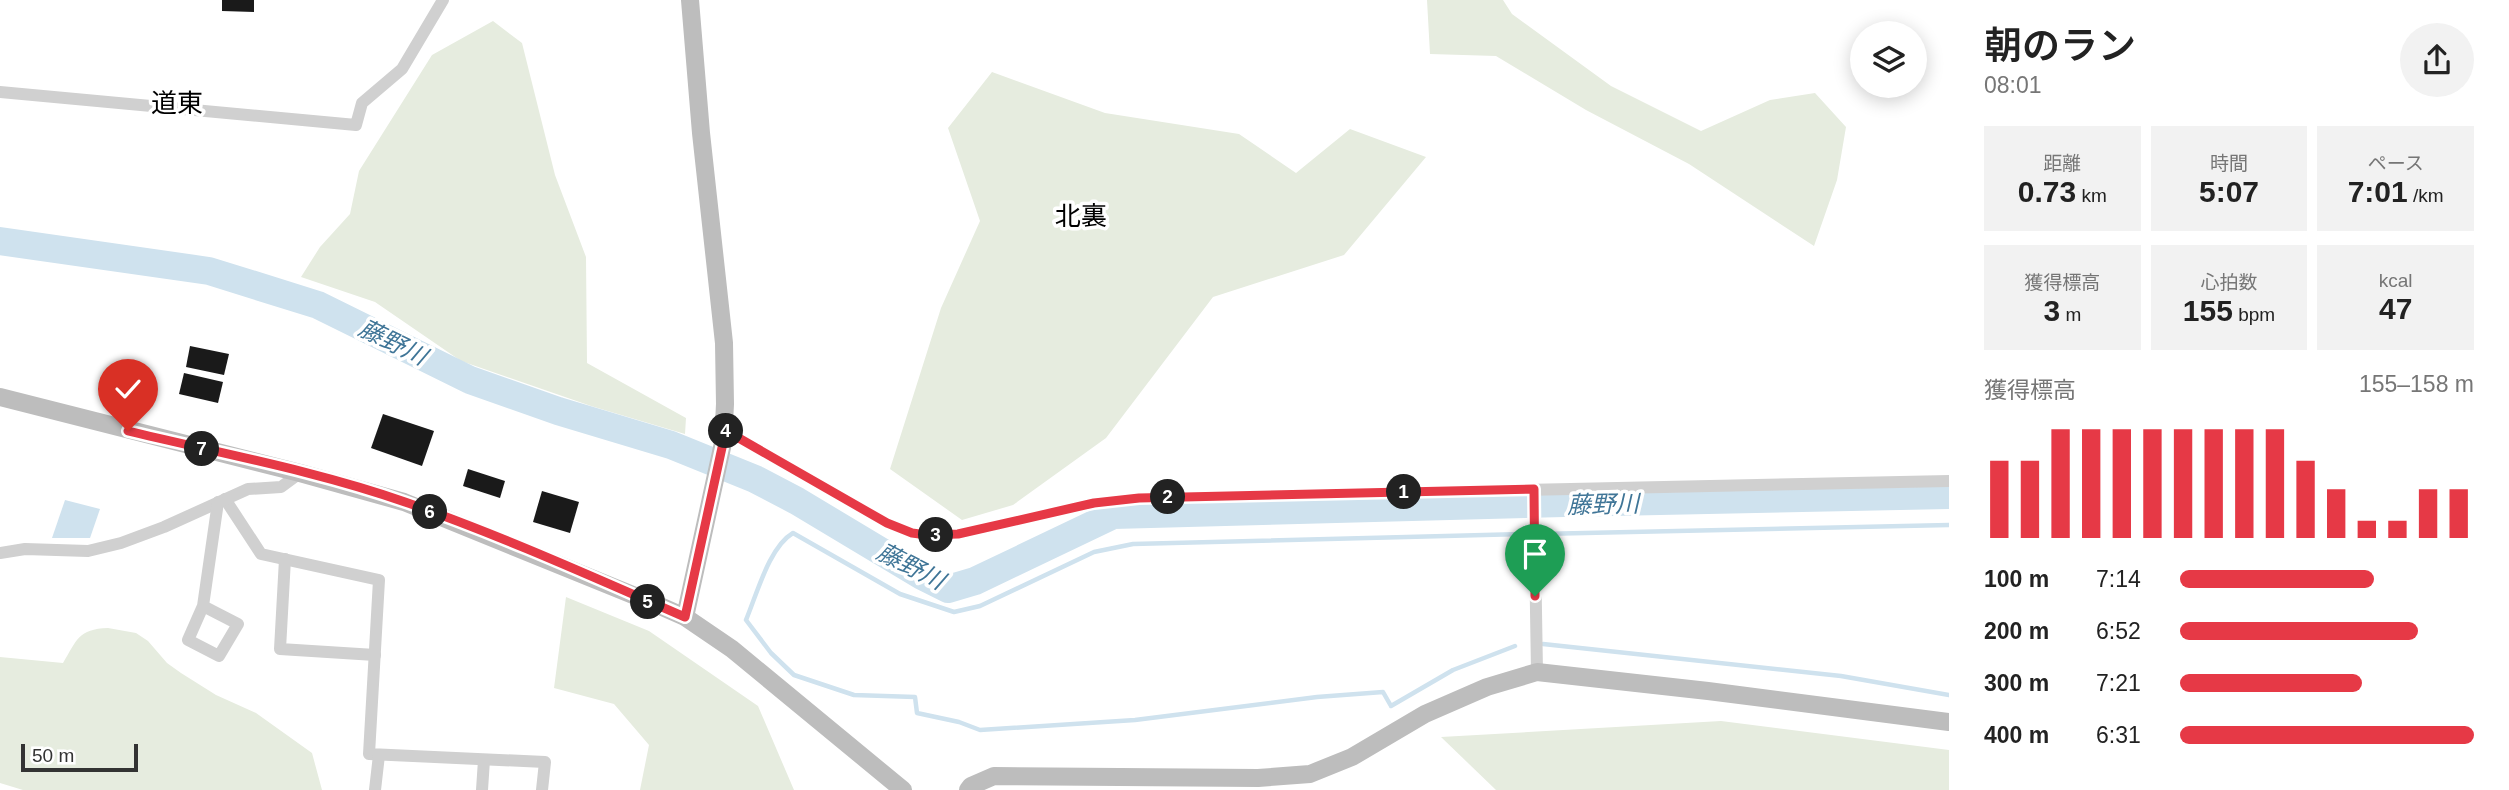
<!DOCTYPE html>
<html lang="ja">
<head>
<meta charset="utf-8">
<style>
  body { margin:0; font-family:Helvetica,"Noto Sans JP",sans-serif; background:#f2f2f2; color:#222; height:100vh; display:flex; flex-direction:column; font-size:26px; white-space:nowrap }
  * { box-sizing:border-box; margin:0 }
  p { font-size:23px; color:#767676 }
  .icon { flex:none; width:38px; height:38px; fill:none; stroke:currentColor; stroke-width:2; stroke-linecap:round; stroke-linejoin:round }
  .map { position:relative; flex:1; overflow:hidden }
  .panel { display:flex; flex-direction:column; background:#fff; width:560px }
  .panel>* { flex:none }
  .buttons { position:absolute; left:1850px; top:21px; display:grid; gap:14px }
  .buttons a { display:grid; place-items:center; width:77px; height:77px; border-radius:50%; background:#fff; box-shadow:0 4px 18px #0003; font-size:35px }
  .scale { position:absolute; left:21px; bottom:18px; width:117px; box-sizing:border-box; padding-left:7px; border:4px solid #333; border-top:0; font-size:19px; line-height:24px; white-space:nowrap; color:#333; -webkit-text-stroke:5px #fff; paint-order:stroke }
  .pin { position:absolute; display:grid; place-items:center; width:60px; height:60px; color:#fff; margin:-72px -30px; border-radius:50% 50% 50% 0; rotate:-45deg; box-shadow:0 0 7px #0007 }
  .pin .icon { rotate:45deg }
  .km { position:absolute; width:35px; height:35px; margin:-18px; border-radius:50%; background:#222; color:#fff; font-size:19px; line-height:35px; text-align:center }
  .round { display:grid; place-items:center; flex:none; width:74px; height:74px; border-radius:37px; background:#f2f2f2 }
  .headline { display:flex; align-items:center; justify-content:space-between; height:119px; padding:0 35px }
  h1 { font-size:38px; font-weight:600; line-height:52px }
  .stats { display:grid; grid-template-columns:repeat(3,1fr); gap:10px; height:119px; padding:7px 35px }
  .stats div { display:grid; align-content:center; border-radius:0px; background:#f2f2f2; text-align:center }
  .stats b { font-size:30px; font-weight:600 }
  .stats small { font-size:19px; font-weight:400 }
  .stats p { font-size:19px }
  .chart { height:196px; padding:14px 35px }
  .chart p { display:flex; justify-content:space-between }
  .chart svg { width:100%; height:126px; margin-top:7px; stroke:#e63946; stroke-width:6 }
  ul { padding:0 35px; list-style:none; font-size:23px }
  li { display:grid; grid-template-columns:112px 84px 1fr; align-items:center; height:52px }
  li i { height:18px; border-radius:9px; background:#e63946 }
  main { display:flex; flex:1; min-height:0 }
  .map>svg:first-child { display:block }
  .green { fill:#e6ecdf }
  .water { fill:#cfe2ee }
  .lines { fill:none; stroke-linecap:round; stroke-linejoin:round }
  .stream { stroke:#cfe2ee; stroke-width:4.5 }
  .river { stroke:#cfe2ee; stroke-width:28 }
  .building { fill:#1a1a1a }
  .street { stroke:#d0d0d0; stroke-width:12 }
  .secondary { stroke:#bdbdbd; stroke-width:18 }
  .route-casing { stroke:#fff; stroke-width:14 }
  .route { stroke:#e63946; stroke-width:9 }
  .labels { text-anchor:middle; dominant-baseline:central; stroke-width:7; stroke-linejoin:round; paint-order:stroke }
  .water-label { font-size:24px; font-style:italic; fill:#3f7597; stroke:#fff }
  .quarter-label { font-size:26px; fill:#000; stroke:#fff }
</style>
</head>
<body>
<main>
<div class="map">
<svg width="1949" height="790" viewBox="0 0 1949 790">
  <rect width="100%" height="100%" fill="#fff"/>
  <!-- green -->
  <g class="green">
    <path d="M 1427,0 L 1503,0 L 1512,14 L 1611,86 L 1701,131 L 1770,100 L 1815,93 L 1846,127 L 1837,180 L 1814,246 L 1689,164 L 1586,110 L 1496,56 L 1430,54 Z"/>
    <path d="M 493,21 L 522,43 L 555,175 L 586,257 L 587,363 L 686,418 L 685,434 L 591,406 L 461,361 L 375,302 L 301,277 L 320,247 L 350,214 L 359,171 L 432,55 Z"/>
    <path d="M 992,72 L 1105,113 L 1239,134 L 1296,173 L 1350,129 L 1426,157 L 1344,255 L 1213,297 L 1106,438 L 1013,505 L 962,520 L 890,469 L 941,308 L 980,221 L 948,128 Z"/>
    <path d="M 566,597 L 649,631 L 758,706 L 794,790 L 640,790 L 649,745 L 614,704 L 554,688 Z"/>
    <path d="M 108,628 L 136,633 L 148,641 L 167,663 L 181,673 L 216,695 L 256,713 L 312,753 L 322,790 L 23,790 L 0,783 L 0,657 L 63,663 C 77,640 78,629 108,628 Z"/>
    <path d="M 1721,721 L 1949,750 L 1949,790 L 1496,790 L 1441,737 Z"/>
  </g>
  <!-- water -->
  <path class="water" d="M 65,500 L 100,509 L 90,538 L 52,538 Z"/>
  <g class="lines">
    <!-- stream -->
    <g class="stream">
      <path d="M 1539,534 L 1949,525"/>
      <path d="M 1543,644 L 1841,676 L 1949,695"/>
      <path d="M 1515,646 L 1453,670 L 1391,706 L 1383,692 L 1317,697 L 1135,720 L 980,730 L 959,722 L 917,713 L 915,697 L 854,695 L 794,675 L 771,653 L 746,620 C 757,594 769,547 793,533 L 900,594 L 954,612 L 980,606 L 1094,552 L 1133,544 L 1523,534"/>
    </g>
    <!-- river -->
    <path class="river" d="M 0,241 L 209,271 L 318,305 L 470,380 L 558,411 L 671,445 L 755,479 L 797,501 L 922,576 L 948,589 L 975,581 L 1113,515 L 1564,503 L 1949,495"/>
  </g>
  <!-- building -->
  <g class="building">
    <path d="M 222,0 L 254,0 L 254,12 L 222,11 Z"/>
    <path d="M 190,346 L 229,354 L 224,375 L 186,367 Z"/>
    <path d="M 184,373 L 223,382 L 218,403 L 179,394 Z"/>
    <path d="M 383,414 L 434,431 L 422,466 L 371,448 Z"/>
    <path d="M 468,469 L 505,481 L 500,498 L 463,486 Z"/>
    <path d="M 542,491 L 579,502 L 570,533 L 533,522 Z"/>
  </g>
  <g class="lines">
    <!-- street -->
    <g class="street">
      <path d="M 0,92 L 356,125 L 362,103 L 402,69 L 443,0"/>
      <path d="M 723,429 L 887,523 L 912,533 L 927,535 L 958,534 L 1094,503 L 1139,498 L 1949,481"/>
      <path d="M 1534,489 L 1537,672"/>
      <path d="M 225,499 L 261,554 L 379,580 L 369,754 L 545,762 L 542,790"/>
      <path d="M 0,553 L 25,549 L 88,551 L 121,543 L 164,527 L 248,489 L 281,487 L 300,473"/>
      <path d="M 285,559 L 280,649 L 375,655"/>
      <path d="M 203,606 L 238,624 L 219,656 L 188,640 L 203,606 L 218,502"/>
      <path d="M 375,790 L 379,755"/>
      <path d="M 482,790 L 484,760"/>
    </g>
    <!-- secondary -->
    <g class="secondary">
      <path d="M 0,397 L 300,473 L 404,502 L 660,606 L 685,617 L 732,649 L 903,790"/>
      <path d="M 685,617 L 723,443 L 725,404 L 724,343 L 701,133 L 690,0"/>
      <path d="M 968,790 L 971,786 L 994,776 L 1258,778 L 1310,774 L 1352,757 L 1425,714 L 1487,687 L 1537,672 L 1708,691 L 1949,722"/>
    </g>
  </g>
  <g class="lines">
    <!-- route casing -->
    <g class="route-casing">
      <path id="route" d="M 128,431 C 219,453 317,471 405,502 C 500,535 593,577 685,617 L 723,443 L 723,429 L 887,523 L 912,533 L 927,535 L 958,534 L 1094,503 L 1139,498 L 1534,489 L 1535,596"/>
    </g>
    <!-- route -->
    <use href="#route" class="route"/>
  </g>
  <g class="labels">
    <!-- water labels -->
    <g class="water-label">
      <text transform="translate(393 342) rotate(26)">藤野川</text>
      <text transform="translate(1603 504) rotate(-1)">藤野川</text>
      <text transform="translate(911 566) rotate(27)">藤野川</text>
    </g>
    <!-- quarter labels -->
    <g class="quarter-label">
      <text x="177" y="103">道東</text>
      <text x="1081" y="216">北裏</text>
    </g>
  </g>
</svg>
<div class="buttons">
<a><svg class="icon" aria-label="layers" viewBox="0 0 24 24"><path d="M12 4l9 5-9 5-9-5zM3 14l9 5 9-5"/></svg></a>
</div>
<div class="scale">50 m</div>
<div class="pin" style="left:1535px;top:596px;background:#1e9e55"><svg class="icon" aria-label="arrive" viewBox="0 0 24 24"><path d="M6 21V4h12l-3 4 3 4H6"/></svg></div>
<div class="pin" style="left:128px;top:431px;background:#d93025"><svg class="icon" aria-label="check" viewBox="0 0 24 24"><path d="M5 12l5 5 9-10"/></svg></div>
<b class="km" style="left:1404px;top:492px">1</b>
<b class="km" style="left:1168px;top:497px">2</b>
<b class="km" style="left:936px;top:535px">3</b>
<b class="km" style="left:726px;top:431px">4</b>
<b class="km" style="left:648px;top:602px">5</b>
<b class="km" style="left:430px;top:512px">6</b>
<b class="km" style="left:202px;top:449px">7</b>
</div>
<section class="panel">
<div class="headline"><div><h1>朝のラン</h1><p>08:01</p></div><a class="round"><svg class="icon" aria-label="share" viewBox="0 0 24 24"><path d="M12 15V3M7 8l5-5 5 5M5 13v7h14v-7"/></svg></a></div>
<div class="stats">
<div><p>距離</p><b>0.73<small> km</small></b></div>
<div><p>時間</p><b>5:07</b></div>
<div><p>ペース</p><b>7:01<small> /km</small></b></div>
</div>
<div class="stats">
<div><p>獲得標高</p><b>3<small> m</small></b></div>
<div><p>心拍数</p><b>155<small> bpm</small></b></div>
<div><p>kcal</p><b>47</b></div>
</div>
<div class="chart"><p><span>獲得標高</span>155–158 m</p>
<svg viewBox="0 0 160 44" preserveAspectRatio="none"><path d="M5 44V17M15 44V17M25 44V6M35 44V6M45 44V6M55 44V6M65 44V6M75 44V6M85 44V6M95 44V6M105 44V17M115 44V27M125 44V38M135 44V38M145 44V27M155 44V27"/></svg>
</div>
<ul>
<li><b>100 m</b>7:14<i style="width:66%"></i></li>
<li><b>200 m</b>6:52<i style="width:81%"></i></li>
<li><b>300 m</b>7:21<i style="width:62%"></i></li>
<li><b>400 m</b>6:31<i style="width:100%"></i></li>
</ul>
</section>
</main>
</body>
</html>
